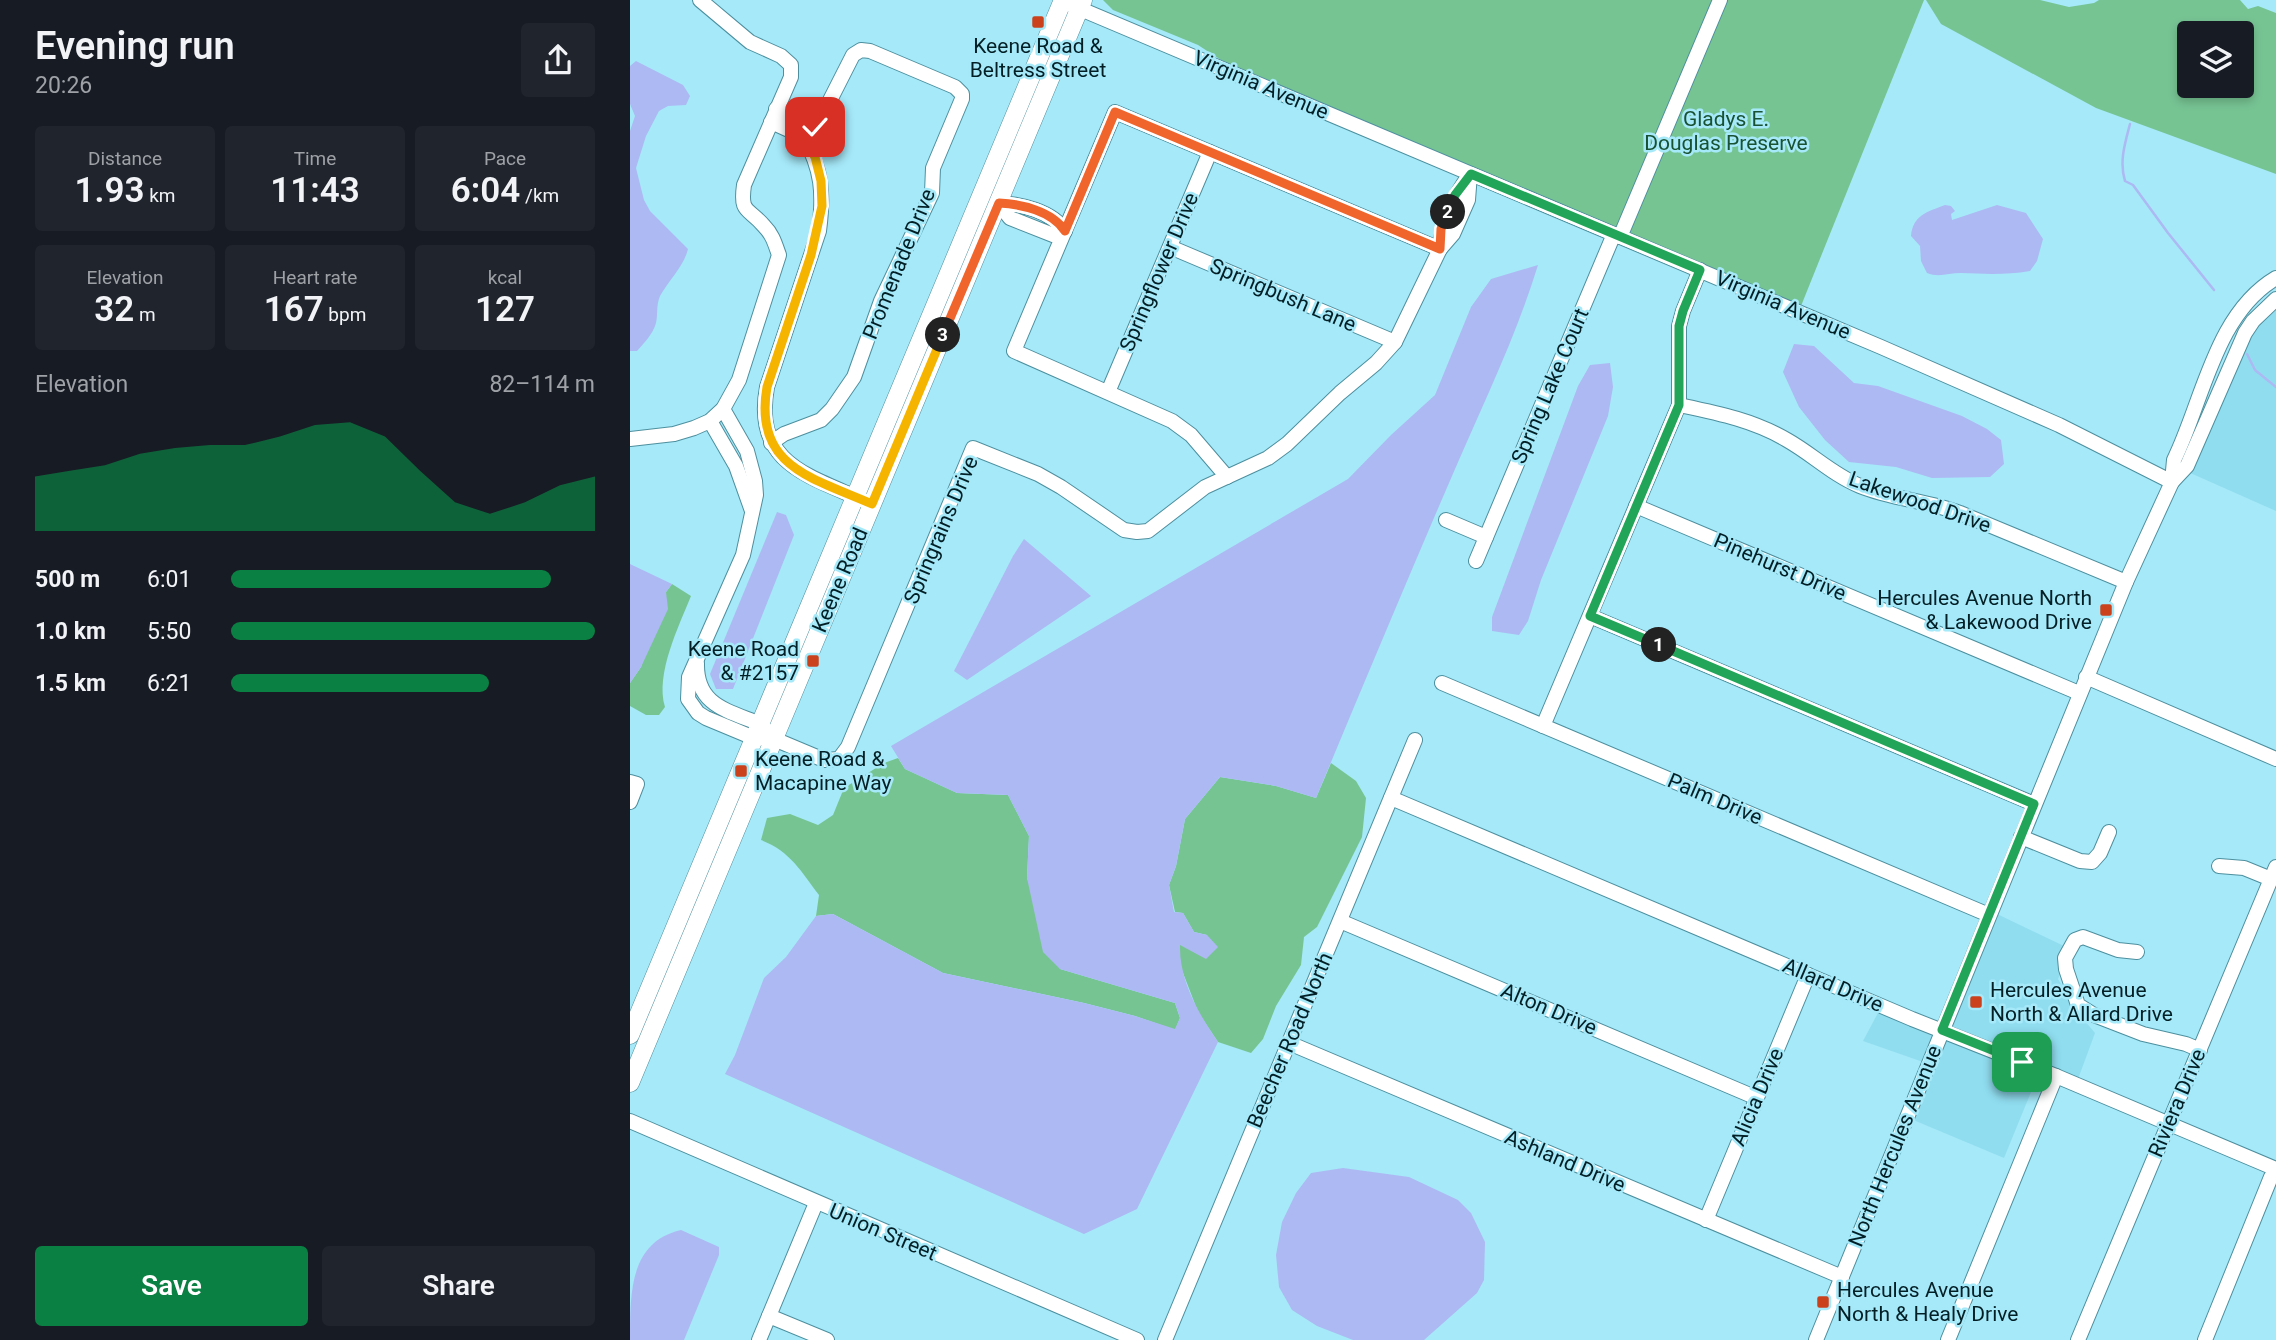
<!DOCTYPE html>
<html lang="en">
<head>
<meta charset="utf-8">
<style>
  body { margin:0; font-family:Roboto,sans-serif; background:#20242c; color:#f1f3f6; height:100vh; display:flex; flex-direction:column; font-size:26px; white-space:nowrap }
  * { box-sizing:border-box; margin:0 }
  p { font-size:23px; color:#9ea1a6 }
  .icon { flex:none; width:38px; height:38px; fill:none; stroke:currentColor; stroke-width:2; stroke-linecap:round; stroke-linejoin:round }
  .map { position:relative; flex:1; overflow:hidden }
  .side { display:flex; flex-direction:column; background:#171b24; width:630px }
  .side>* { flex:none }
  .fabs { position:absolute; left:1547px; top:21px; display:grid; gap:14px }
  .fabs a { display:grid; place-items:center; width:77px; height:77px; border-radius:7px; background:#171b24; box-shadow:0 4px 10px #0003; font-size:35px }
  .pin { position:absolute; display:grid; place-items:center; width:60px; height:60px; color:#fff; margin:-30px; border-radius:14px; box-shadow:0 4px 10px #0006 }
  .km { position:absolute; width:35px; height:35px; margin:-18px; border-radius:50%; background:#222; color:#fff; font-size:19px; line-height:35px; text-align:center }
  .round { display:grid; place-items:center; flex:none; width:74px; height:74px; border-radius:7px; background:#20242c }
  .headline { display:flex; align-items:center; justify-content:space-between; height:119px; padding:0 35px }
  h1 { font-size:38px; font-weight:600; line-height:52px }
  .figures { display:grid; grid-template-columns:repeat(3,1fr); gap:10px; height:119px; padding:7px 35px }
  .figures div { display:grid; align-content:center; border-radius:7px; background:#20242c; text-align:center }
  .figures b { font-size:35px; font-weight:600 }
  .figures small { font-size:19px; font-weight:400 }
  .figures p { font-size:19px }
  .chart { height:196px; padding:14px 35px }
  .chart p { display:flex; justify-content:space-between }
  .chart svg { width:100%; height:126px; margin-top:7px; fill:#0b8043; opacity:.7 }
  .action { display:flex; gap:14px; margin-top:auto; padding:14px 35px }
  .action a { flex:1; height:80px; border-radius:7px; background:#0b8043; color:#fff; font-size:28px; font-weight:600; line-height:80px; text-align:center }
  .action a+a { background:#20242c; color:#f1f3f6 }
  ul { padding:0 35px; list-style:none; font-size:23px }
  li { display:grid; grid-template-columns:112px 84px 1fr; align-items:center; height:52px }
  li i { height:18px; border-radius:9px; background:#0b8043 }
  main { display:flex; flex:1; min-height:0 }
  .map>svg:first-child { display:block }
  .built { fill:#90ddf0 }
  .green { fill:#77c493; fill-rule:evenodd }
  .water { fill:#adb9f3 }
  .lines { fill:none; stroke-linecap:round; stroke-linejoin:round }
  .stream { stroke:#adb9f3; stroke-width:2.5 }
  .minor-casing { stroke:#4d8f9e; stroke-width:16 }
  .major-casing { stroke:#4d8f9e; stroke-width:19 }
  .minor { stroke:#fff; stroke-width:14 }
  .major { stroke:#fff; stroke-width:18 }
  .split-1-casing { stroke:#fff; stroke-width:14 }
  .split-2-casing { stroke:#fff; stroke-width:14 }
  .split-3-casing { stroke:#fff; stroke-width:14 }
  .split-4-casing { stroke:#fff; stroke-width:14 }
  .split-1 { stroke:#22a559; stroke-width:9 }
  .split-2 { stroke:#22a559; stroke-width:9 }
  .split-3 { stroke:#f0652b; stroke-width:9 }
  .split-4 { stroke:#f5b400; stroke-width:9 }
  .poi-dot { fill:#ca411c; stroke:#a6e9f9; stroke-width:2.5 }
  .labels { text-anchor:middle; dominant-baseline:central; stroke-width:5; stroke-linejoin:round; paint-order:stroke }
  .poi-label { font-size:21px; fill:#031f26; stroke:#a6e9f9; text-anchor:start }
  .street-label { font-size:21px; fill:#031f26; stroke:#a6e9f9 }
  .park-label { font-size:21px; fill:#195232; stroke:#a6e9f9 }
</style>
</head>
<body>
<main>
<section class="side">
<div class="headline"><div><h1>Evening run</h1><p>20:26</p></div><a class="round"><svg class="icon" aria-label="share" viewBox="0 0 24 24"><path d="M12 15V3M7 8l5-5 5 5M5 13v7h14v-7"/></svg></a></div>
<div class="figures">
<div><p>Distance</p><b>1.93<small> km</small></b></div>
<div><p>Time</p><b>11:43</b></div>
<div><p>Pace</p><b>6:04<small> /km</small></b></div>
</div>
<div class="figures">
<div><p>Elevation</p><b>32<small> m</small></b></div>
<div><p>Heart rate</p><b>167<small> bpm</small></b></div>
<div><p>kcal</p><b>127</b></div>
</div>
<div class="chart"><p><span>Elevation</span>82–114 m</p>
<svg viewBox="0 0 160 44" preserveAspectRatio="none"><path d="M0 44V25L10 23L20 21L30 17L40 15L50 14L60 14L70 11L80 7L90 6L100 11L110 23L120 34L130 38L140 34L150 28L160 25V44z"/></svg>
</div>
<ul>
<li><b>500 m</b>6:01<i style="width:88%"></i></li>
<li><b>1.0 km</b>5:50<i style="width:100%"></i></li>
<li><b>1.5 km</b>6:21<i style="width:71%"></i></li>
</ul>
<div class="action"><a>Save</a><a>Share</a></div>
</section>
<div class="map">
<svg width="1646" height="1340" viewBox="0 0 1646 1340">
  <rect width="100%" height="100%" fill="#a6e9f9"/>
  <!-- built -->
  <g class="built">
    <path d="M 1646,306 L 1646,511 L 1558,472 L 1619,336 Z"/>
    <path d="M 1365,913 L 1434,946 L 1431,972 L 1428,979 L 1449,1014 L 1465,1033 L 1448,1079 L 1319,1027 Z"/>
    <path d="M 1249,1011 L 1305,1034 L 1293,1062 L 1233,1041 Z"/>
    <path d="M 1315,1037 L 1408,1075 L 1374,1158 L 1281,1119 Z"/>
  </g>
  <!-- green -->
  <g class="green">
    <path d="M 473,0 L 1294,0 L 1171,306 L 591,60 L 568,45 L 483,10 Z"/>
    <path d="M 1296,0 L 1410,0 L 1439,7 L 1464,3 L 1469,0 L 1610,0 L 1618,9 L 1628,6 L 1646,13 L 1646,174 L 1466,108 L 1311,24 ZM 1559,33 L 1612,33 L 1612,86 L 1559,86 Z"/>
    <path d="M 42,584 L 61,596 C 49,626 25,674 35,707 L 29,715 L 16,715 L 0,706 L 0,683 L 11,667 L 36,592 Z"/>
    <path d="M 268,758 L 275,769 L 327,793 L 378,795 L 399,836 L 397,878 L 430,969 L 545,1003 L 550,1018 L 545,1030 L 505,1016 L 454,1003 L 313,973 L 203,914 L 186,916 L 189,895 C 171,871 160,851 131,840 L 137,818 L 160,814 L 188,825 L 203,815 L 214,788 L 254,763 Z"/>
    <path d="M 701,763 L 726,781 L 736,798 L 732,837 L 687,927 L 674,937 L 671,965 L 646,1006 L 633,1039 L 621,1053 L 588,1042 L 568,1012 L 550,965 L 550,945 L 577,935 L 564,932 L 553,913 L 545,912 L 539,885 L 546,866 L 555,819 L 590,777 L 646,786 L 686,798 Z"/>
  </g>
  <!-- water -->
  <g class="water">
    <path d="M 6,61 L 53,85 L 60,96 L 56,105 L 38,106 L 29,111 L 16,136 L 6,168 L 14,200 L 20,211 L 58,249 C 54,266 39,280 30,296 C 26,305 28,315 26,323 C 23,334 14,343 7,351 L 0,351 L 0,131 L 5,116 L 0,104 L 0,66 Z"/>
    <path d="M 1315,205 L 1321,206 L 1325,211 L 1321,214 L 1322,220 L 1367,205 L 1396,213 L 1413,239 L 1407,261 L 1400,271 C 1377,275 1355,274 1331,273 C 1318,273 1309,278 1297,273 L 1291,261 L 1290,246 L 1281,236 C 1283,215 1297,212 1315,205 Z"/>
    <path d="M 908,265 C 885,340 850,410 819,483 C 774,587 730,693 686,798 L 646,786 L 590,777 L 555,819 L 546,866 L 539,885 L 544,912 L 553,913 L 564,932 L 577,935 L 588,947 L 576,959 L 550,945 C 549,981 569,1014 588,1042 L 507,1209 L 454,1234 L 95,1074 L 105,1055 L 134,978 L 156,957 L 186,916 L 203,914 L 313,973 L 454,1003 L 505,1016 L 545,1029 L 550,1018 L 545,1003 L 430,969 L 413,952 L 397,878 L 399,836 L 378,795 L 327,793 L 275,769 L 261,746 L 718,479 L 761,435 L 805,395 L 841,307 L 861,279 Z"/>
    <path d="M 1164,344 L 1184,346 L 1224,383 L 1248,386 L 1332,416 L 1357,429 L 1371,440 L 1374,464 L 1360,477 L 1302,478 L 1266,467 L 1219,462 L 1195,440 L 1169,407 L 1153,372 Z"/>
    <path d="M 980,363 L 983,387 L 978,416 L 911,580 L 898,621 L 889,635 L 862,631 L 862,617 L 948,386 L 960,365 Z"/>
    <path d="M 147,512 L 156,515 L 164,535 L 103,689 L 86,689 L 80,674 Z"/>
    <path d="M 394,539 L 461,596 L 337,680 L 324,671 L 383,556 Z"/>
    <path d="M 0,564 L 42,584 L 36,592 L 38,609 L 11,667 L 0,683 Z"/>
    <path d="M 713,1168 L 779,1177 L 828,1200 L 841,1213 L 855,1242 L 854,1280 L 847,1293 L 794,1340 L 723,1340 L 687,1326 L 662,1310 L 649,1287 L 646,1255 L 652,1222 L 666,1193 L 681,1173 Z"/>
    <path d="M 51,1230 L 89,1247 L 89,1255 L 54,1340 L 0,1340 C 0,1291 0,1242 51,1230 Z"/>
  </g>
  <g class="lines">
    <!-- stream -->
    <g class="stream">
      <path d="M 1500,124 C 1495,143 1489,162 1495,181 L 1503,185 L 1538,233 L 1584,290"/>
      <path d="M 1617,354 L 1625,370 L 1646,387"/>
    </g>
    <!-- minor casing -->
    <g class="minor-casing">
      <g id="minor">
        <path d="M 441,5 L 1251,347 L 1429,425 L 1542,482"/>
        <path d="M 141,122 L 174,137 L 160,116 L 146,109"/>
        <path d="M 368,203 C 391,204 422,211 435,231 L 423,235 L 380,218 Z"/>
        <path d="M 990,237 L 1090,0"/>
        <path d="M 540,247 L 765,342"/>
        <path d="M 810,249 C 812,220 823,198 840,174"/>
        <path d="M 478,392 L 580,152"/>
        <path d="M 1049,405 C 1087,413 1123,420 1157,440 C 1182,454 1203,475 1230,486 C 1262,499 1298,501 1330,513 L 1496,582"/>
        <path d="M 93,409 L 117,451 L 125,481 L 126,495 L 113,555 L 59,677 L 58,699 L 68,713 L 76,718 L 124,738 L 144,739 L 194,760 L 209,759 L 218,747 L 343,448 L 408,474 L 431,487 L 494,530 L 507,532 L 518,531 L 575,487 L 638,458 L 657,444 L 710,393 L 746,363 L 765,342 L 810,249 L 823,234 L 838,200 L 840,174"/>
        <path d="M 80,421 L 106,466 L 122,511"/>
        <path d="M 0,439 L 44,434 L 64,428 L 80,421 L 93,409 L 109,380 L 149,255 C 145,244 143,235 134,226 C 118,207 110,214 114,185 L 161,77 L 161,65 L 151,56 L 120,42 L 70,0"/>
        <path d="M 141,443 L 154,434 L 191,420 L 202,409 L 224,377 L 251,301 L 302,193 L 303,168 L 332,99 L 332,94 L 325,87 L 240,51 L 231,50 L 223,55 L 191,118 L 174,137 C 192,170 194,193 189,231 L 137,387 C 123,463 177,475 235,501"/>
        <path d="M 597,477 L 561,435 L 542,421 L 384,351 L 485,112 L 810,249"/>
        <path d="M 1542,482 L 1544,460 C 1573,401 1585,314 1646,278"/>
        <path d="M 1006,506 L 1449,693"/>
        <path d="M 816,520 L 856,537"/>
        <path d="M 846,561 L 984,234"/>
        <path d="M 960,616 L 1404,804"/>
        <path d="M 67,663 C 66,705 96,710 130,724 L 136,730"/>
        <path d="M 1456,677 L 1646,759"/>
        <path d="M 812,683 L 1359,915"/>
        <path d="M 913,726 L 1049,405 L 1049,326 L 1053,311 L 1070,270"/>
        <path d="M 0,782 L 7,784 L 0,802"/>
        <path d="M 761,798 L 1282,1019 L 1426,1076 L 1646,1169"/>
        <path d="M 1391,837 L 1450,861 L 1462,862 L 1470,853 L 1479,832"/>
        <path d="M 1589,866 L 1614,868 L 1641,879"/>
        <path d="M 710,921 L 1127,1098"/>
        <path d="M 1507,952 L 1488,950 L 1453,937 L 1445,940 L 1435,958 L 1436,969 L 1448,1005 L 1464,1015 L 1513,1034 L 1556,1044 L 1570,1050"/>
        <path d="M 659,1043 L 1212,1277"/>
        <path d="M 0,1121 L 507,1340"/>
        <path d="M 1076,1220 L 1178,975"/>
        <path d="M 139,1316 L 197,1340"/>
        <path d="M 129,1340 L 186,1203"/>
        <path d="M 535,1340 L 785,740"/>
        <path d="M 1186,1340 L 1496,582 L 1542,482 L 1557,466 L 1615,333 L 1623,321 L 1646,299"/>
        <path d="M 1318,1340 L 1426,1076"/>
        <path d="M 1448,1340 L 1646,867"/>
        <path d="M 1575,1340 L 1641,1177 L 1646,1170"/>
      </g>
    </g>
    <!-- major casing -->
    <g class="major-casing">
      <g id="major">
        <path d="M 0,1035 L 433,0"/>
        <path d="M 0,1083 L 453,0"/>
      </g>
    </g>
    <!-- minor -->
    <use href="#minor" class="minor"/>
    <!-- major -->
    <use href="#major" class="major"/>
  </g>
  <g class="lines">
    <!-- split-1 casing -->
    <g class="split-1-casing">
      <path id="split-1" d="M 1029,645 L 1404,804 L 1312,1030 L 1392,1062"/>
    </g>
    <!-- split-2 casing -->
    <g class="split-2-casing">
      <path id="split-2" d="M 818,212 L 825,195 L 841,174 L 1070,270 L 1053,311 L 1049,326 L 1049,405 L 960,616 L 1029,645"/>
    </g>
    <!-- split-3 casing -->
    <g class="split-3-casing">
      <path id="split-3" d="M 313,335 L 369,203 C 391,204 422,211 435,231 L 485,112 L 810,249 L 811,229 L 818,212"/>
    </g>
    <!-- split-4 casing -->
    <g class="split-4-casing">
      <path id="split-4" d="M 185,127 L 174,137 L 185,157 L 191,181 L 192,206 L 181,255 L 137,387 C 123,467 183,478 242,504 L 313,335"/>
    </g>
    <!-- split-1 -->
    <use href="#split-1" class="split-1"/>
    <!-- split-2 -->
    <use href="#split-2" class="split-2"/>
    <!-- split-3 -->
    <use href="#split-3" class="split-3"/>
    <!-- split-4 -->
    <use href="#split-4" class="split-4"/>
  </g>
  <!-- markers -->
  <g class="poi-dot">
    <rect x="401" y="15" width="14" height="14" rx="3.5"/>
    <rect x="1469" y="603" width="14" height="14" rx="3.5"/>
    <rect x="176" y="654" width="14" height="14" rx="3.5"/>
    <rect x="104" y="764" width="14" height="14" rx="3.5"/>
    <rect x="1339" y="995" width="14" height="14" rx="3.5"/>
    <rect x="1186" y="1295" width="14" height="14" rx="3.5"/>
  </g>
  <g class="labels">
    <!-- poi labels -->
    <g class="poi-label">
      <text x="408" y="46" text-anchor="middle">Keene Road &amp;<tspan x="408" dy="24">Beltress Street</tspan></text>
      <text x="1462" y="598" text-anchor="end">Hercules Avenue North<tspan x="1462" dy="24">&amp; Lakewood Drive</tspan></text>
      <text x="169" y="649" text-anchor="end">Keene Road<tspan x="169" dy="24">&amp; #2157</tspan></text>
      <text x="125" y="759">Keene Road &amp;<tspan x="125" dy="24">Macapine Way</tspan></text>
      <text x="1360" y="990">Hercules Avenue<tspan x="1360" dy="24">North &amp; Allard Drive</tspan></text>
      <text x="1207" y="1290">Hercules Avenue<tspan x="1207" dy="24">North &amp; Healy Drive</tspan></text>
    </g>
    <!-- street labels -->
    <g class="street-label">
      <text transform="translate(631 85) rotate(23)">Virginia Avenue</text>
      <text transform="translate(269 264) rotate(-68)">Promenade Drive</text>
      <text transform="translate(529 272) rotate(-67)">Springflower Drive</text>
      <text transform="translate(653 295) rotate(23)">Springbush Lane</text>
      <text transform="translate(1153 305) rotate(23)">Virginia Avenue</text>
      <text transform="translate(920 386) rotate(-67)">Spring Lake Court</text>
      <text transform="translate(1290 502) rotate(19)">Lakewood Drive</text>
      <text transform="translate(311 530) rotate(-67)">Springrains Drive</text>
      <text transform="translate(1150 567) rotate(23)">Pinehurst Drive</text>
      <text transform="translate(210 580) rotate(-67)">Keene Road</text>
      <text transform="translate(1085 799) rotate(23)">Palm Drive</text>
      <text transform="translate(1203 985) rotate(23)">Allard Drive</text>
      <text transform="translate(919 1009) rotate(23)">Alton Drive</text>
      <text transform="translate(660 1040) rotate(-67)">Beecher Road North</text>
      <text transform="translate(1127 1097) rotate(-67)">Alicia Drive</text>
      <text transform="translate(1547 1103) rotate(-67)">Riviera Drive</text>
      <text transform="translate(1265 1146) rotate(-68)">North Hercules Avenue</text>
      <text transform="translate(935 1161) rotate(23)">Ashland Drive</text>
      <text transform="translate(253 1232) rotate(23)">Union Street</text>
    </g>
    <!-- park labels -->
    <g class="park-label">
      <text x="1096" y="119">Gladys E.<tspan x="1096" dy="24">Douglas Preserve</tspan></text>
    </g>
  </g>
</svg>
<div class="fabs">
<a><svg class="icon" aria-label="layers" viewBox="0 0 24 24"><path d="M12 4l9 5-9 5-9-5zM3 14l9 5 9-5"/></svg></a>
</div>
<div class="pin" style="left:1392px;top:1062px;background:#1e9e55"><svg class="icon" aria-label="arrive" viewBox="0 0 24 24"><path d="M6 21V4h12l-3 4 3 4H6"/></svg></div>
<div class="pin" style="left:185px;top:127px;background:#d93025"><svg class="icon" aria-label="check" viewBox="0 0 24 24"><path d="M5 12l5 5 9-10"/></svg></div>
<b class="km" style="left:1029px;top:645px">1</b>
<b class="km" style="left:818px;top:212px">2</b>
<b class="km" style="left:313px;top:335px">3</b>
</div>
</main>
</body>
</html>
